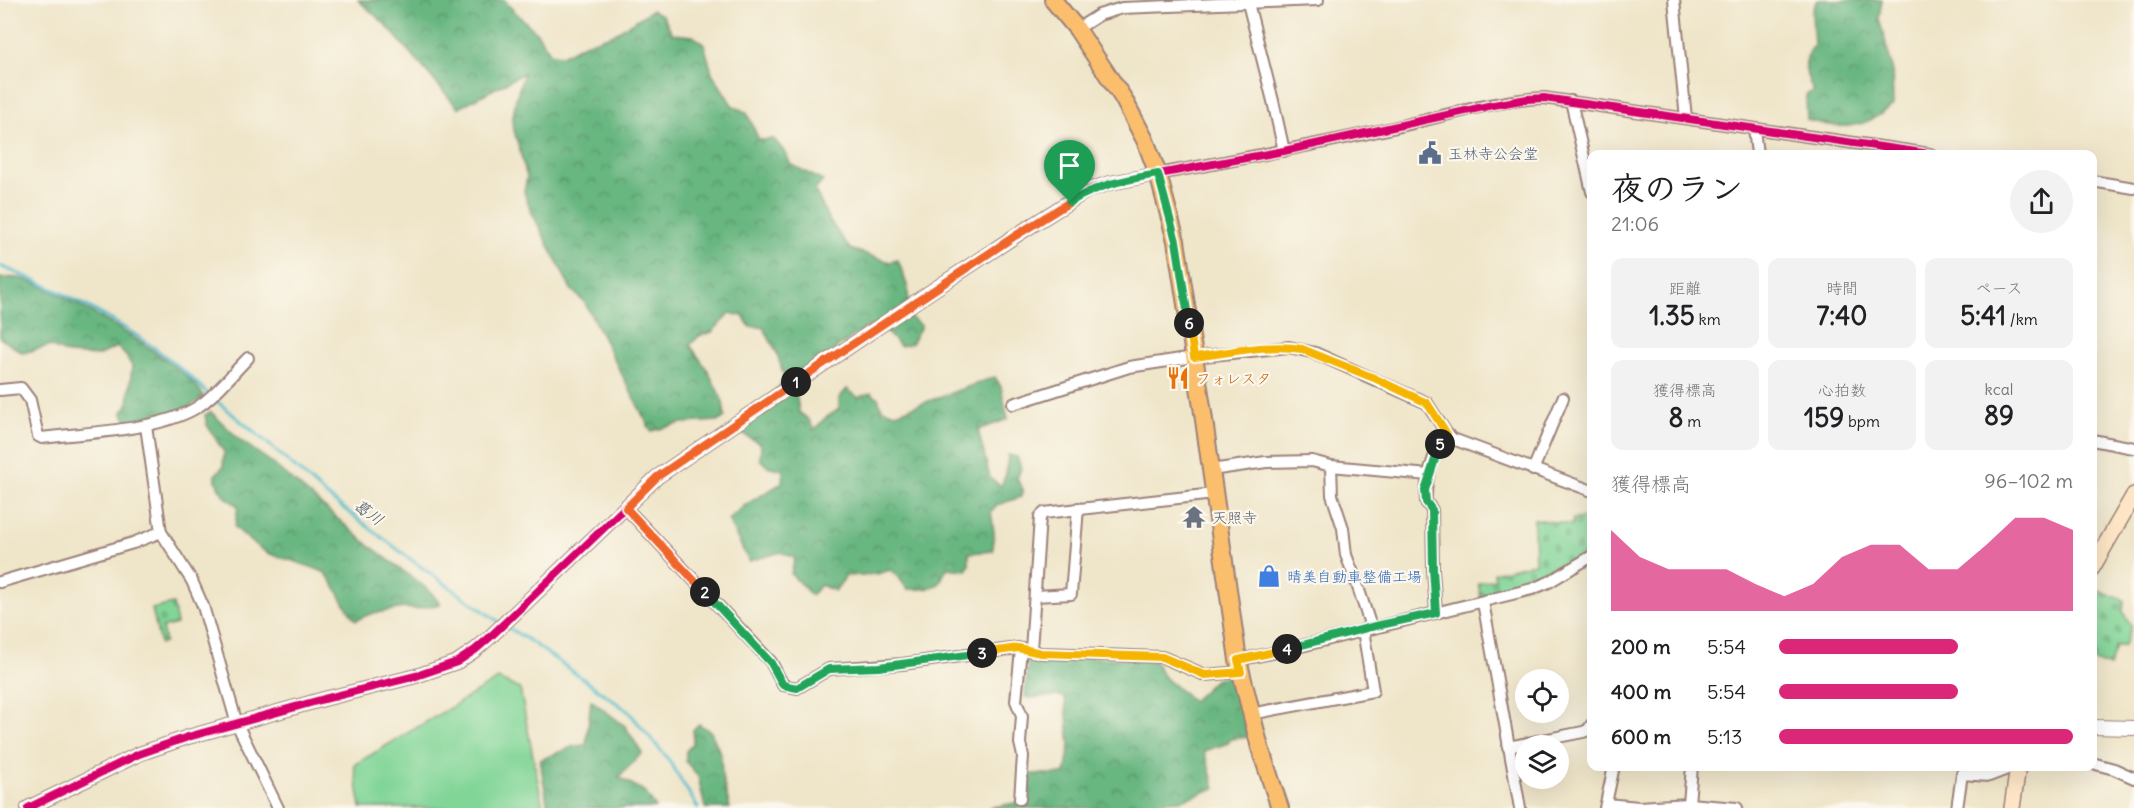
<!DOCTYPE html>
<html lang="ja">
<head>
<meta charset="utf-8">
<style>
  body { margin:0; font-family:Delius,"Klee One",sans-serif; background:#f2f2f2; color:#202124; height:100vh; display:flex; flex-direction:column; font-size:22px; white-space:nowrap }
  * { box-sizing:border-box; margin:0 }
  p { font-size:20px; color:#757577 }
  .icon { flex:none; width:33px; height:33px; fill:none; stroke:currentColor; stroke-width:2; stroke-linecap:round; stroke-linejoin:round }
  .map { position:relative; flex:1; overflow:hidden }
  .drawer { position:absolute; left:1587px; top:150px; width:510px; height:621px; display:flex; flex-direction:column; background:#fff; border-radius:12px; box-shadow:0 6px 24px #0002 }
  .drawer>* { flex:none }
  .tools { position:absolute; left:1515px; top:669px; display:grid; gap:12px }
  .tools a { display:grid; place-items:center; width:54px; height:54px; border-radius:50%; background:#fff; box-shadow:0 6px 24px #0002; font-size:30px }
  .pin { position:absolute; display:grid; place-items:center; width:51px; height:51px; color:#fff; margin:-62px -26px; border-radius:50% 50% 50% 0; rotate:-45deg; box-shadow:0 0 6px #0007 }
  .pin .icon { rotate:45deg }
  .km { position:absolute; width:30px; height:30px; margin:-15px; border-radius:50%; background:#222; color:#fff; font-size:16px; line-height:30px; text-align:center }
  .round { display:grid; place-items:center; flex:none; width:63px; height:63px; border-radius:32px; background:#f2f2f2 }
  .head { display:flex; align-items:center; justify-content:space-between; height:102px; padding:0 24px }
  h1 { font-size:33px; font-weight:700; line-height:45px }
  .stats { display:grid; grid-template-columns:repeat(3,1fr); gap:9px; height:102px; padding:6px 24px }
  .stats div { display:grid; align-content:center; border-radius:12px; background:#f2f2f2; text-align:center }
  .stats b { font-size:26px; font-weight:700 }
  .stats small { font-size:16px; font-weight:400 }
  .stats p { font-size:16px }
  .chart { height:168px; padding:12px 24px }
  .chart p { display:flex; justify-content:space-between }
  .chart svg { width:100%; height:108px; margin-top:6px; fill:#db2777; opacity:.7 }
  ul { padding:0 24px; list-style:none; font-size:20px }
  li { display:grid; grid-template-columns:96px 72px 1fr; align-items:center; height:45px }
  li i { height:15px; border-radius:8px; background:#db2777 }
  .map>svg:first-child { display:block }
  .forest { fill:url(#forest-crowns); stroke:#596a56; stroke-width:1.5 }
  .cemetery { fill:url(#cemetery-stones); stroke:#667a61; stroke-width:1.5 }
  .pitch { fill:#81d597; stroke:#667a61; stroke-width:1.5 }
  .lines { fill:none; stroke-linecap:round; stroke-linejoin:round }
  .stream { stroke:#52becd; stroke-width:3 }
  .minor-casing { stroke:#9c827a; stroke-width:14 }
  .tertiary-casing { stroke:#9c827a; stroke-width:16 }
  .secondary-casing { stroke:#9c827a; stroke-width:18 }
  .primary-casing { stroke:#9c827a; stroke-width:20 }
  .minor { stroke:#fff; stroke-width:10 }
  .tertiary { stroke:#fff; stroke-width:14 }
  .secondary { stroke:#fde5c5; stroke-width:15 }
  .primary { stroke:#fabe6d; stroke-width:16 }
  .cycleway-casing { stroke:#fbf7ec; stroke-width:11 }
  .cycleway { stroke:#d6006c; stroke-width:8 }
  .split-1-casing { stroke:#fff; stroke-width:12 }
  .split-2-casing { stroke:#fff; stroke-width:12 }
  .split-3-casing { stroke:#fff; stroke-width:12 }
  .split-4-casing { stroke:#fff; stroke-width:12 }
  .split-5-casing { stroke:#fff; stroke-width:12 }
  .split-6-casing { stroke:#fff; stroke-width:12 }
  .split-7-casing { stroke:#fff; stroke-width:12 }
  .split-1 { stroke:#f0652b; stroke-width:8 }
  .split-2 { stroke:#f0652b; stroke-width:8 }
  .split-3 { stroke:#22a559; stroke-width:8 }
  .split-4 { stroke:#f5b400; stroke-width:8 }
  .split-5 { stroke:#22a559; stroke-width:8 }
  .split-6 { stroke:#f5b400; stroke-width:8 }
  .split-7 { stroke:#22a559; stroke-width:8 }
  .labels { text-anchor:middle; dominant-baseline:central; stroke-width:4.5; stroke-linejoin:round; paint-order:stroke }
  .service-label { font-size:15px; fill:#4e5e75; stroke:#fbf7ec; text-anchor:start }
  .food-label { font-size:15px; fill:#c56008; stroke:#fbf7ec; text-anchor:start }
  .worship-label { font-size:15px; fill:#5b616d; stroke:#fbf7ec; text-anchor:start }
  .shop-label { font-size:15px; fill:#366cbe; stroke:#fbf7ec; text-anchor:start }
  .water-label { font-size:16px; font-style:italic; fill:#4d5764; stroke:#fbf7ec }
</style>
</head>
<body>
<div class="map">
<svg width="2134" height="808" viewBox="0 0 2134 808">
  <defs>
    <pattern id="forest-crowns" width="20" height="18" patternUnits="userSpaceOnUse" patternTransform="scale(1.5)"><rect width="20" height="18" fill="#68b680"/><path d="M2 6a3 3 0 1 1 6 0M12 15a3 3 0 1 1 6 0" fill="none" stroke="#589369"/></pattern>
    <pattern id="cemetery-stones" width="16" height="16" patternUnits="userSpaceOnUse" patternTransform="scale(1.5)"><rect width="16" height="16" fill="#81d597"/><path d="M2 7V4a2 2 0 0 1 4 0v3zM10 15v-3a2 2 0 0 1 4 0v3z" fill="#71b682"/></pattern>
  </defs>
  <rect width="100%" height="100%" fill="#fbf7ec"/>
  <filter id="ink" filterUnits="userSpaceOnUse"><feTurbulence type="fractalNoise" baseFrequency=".0167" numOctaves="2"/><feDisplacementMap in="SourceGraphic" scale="12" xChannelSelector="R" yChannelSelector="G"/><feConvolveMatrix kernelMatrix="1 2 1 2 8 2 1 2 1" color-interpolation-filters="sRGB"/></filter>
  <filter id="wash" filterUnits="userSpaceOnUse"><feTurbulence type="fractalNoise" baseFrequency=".008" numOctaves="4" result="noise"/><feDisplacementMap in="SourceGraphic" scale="24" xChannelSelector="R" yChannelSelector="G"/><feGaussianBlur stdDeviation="1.35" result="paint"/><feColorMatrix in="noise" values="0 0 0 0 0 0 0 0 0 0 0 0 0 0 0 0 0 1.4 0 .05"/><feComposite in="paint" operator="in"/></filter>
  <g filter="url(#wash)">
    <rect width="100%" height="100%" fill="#efe5c9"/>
    <!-- forest -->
    <g class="forest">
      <path d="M 358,0 L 505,0 L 509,6 L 537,33 L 551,54 L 564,55 L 582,45 L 614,34 L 652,10 L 662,15 L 673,34 L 693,36 L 704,44 L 712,73 L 732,105 L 747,113 L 759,140 L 774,139 L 787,155 L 790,164 L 823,181 L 815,190 L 829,220 L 850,249 L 890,262 L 898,260 L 908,288 L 909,316 L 921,326 L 911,344 L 900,346 L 885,331 L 868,326 L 813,365 L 796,392 L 799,412 L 809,420 L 814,430 L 824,419 L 839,409 L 839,398 L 847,389 L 858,397 L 871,393 L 878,398 L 882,409 L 896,413 L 995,377 L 1001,387 L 1008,419 L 978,430 L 990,478 L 1001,486 L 1006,474 L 1008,455 L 1017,457 L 1021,468 L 1017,479 L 1023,489 L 1021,497 L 997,505 L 991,511 L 994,532 L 993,551 L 969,553 L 969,566 L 966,570 L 947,568 L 939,584 L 926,589 L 907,589 L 898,576 L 890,570 L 877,574 L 846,576 L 835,591 L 821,585 L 811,595 L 791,574 L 795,558 L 781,552 L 749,561 L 728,520 L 745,505 L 782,483 L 783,470 L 767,466 L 760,459 L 761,444 L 736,430 L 779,387 L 784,377 L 777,353 L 763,327 L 750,327 L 743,316 L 730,313 L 712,332 L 699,336 L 690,345 L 708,371 L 723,402 L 725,417 L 719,421 L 682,423 L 651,431 L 585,303 L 571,289 L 530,209 L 524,192 L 527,177 L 512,123 L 516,99 L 524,73 L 458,108 L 386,25 Z"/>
      <path d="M 1817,0 L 1882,0 L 1879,18 L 1892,66 L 1893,105 C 1863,130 1843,130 1807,120 L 1806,95 L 1813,91 C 1805,74 1801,61 1814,46 L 1812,12 Z"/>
      <path d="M 0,278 C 6,278 13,277 19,278 C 52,285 194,367 204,398 L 181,411 L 148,419 L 142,423 L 126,419 L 122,412 L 128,405 L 132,366 L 126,356 L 117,347 L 97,356 L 69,354 L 49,346 L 23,353 L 0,338 Z"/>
      <path d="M 211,412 L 240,440 L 271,462 L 365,542 L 430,591 L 440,604 L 417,609 L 403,608 L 387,611 L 370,614 L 356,620 C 343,606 338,587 325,573 C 321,569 278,557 268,553 C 255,547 245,536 235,527 L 238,506 C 224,497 218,491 215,475 L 223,467 L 224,452 L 207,425 L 205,415 Z"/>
      <path d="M 1029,654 L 1064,660 L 1083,657 L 1155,661 L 1163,676 L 1193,701 L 1216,679 L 1232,675 L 1248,737 L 1231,739 L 1228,743 L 1204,751 L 1215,788 L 1182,800 L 1162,801 L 1140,808 L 988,808 L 1025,801 L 1026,774 L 1065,774 L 1070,746 L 1065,697 C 1051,693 1039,700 1025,697 Z"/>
      <path d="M 591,700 L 625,726 L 642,753 L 619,777 L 644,791 L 656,808 L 548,808 L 540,760 L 574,746 L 586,745 Z"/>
      <path d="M 699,724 L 711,732 L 721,755 L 722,777 L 730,808 L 705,808 L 698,776 L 686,762 L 686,751 L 693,744 L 693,730 Z"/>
    </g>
    <!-- cemetery -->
    <g class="cemetery">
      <path d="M 1591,515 L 1591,549 L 1551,575 L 1532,584 L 1481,598 L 1478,583 L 1495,579 L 1494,573 L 1535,563 L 1534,519 L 1572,525 L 1573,519 L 1591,518 Z"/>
      <path d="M 2093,589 L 2124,600 L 2123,611 L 2131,626 L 2124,646 L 2116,646 L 2109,667 L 2093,660 Z"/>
      <path d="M 173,604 L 177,624 L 162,628 L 165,642 L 160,644 L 152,609 Z"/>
    </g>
    <!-- pitch -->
    <path class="pitch" d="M 498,679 L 520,689 L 543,808 L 361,808 L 354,765 Z"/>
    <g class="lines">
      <!-- stream -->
      <g class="stream">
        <path d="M 0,266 C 73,295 155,338 209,395"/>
        <path d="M 214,399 L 265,441 L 326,495 L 417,564 L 499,622"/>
        <path d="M 507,627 L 530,641 L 628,711 L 668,759 L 698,808"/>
      </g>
    </g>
  </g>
  <g filter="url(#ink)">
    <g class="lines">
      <!-- minor casing -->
      <g class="minor-casing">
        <g id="minor">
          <path d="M 1674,0 L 1686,118"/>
          <path d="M 1248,3 L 1273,101 L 1284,151"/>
          <path d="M 1077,29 L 1099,15 L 1122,8 L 1318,0"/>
          <path d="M 1571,101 L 1592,192"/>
          <path d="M 1754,129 L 1757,154"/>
          <path d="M 1158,174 C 1236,160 1314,145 1392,128 C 1441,117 1493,100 1544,98 L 1930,154"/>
          <path d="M 2092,181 L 2134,188"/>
          <path d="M 0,390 L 21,388 L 30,400 L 38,436 L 42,438 C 87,432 161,431 199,406 C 217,394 232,374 248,358"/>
          <path d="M 1013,404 L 1129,367 L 1194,357 L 1289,347 L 1315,353 L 1427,403 L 1447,434 L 1453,439 L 1592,491"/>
          <path d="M 146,426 L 161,532 L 192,581 L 203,606 L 237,724 L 278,808"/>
          <path d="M 2092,440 L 2134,448"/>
          <path d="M 1331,466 L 1332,495 L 1343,528 L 1346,555 L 1356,581 L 1371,627"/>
          <path d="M 1211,470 L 1266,462 L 1312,461 L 1331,466 L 1429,475"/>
          <path d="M 1533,470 L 1563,398"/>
          <path d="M 626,508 L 771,662 L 783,685 L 797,688 L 829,669 L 902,664 L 1018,648 L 1041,653 L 1162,657 L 1205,675 L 1241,672"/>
          <path d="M 0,582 L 133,543 L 161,532"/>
          <path d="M 1035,596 L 1071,594 L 1078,508"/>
          <path d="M 1483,602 L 1520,808"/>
          <path d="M 1436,613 L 1433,569 L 1432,510 L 1426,502 C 1425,480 1433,452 1447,434"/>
          <path d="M 1031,650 L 1040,517 L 1044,513 L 1214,494"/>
          <path d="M 1238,660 L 1277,652 L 1532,589 L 1549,582 L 1592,556"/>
          <path d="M 1251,714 L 1373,691 L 1363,630"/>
          <path d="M 1508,747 L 1583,732 L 1588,730 L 1592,724"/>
          <path d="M 2092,763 L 2114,769 L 2134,778"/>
          <path d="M 1020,799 L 1023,756 L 1020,743 L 1022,716 L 1016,701 L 1021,649"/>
          <path d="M 1606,804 L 1639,807 L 1689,804 L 1737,808"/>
          <path d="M 1689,804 L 1692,766"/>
          <path d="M 1605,808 L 1614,766"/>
          <path d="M 1957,808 L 1962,774 L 1989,776 L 2015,766"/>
        </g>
      </g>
      <!-- tertiary casing -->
      <g class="tertiary-casing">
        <g id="tertiary">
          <path d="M 2092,727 L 2134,728"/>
          <path d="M 28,808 L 139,754 L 188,737 L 324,699 L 416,676 L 457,662 L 475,650 L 489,638 L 657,477 L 918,300 L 1015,236 L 1088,190 L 1110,183 L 1158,174"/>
        </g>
      </g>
      <!-- secondary casing -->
      <g class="secondary-casing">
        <g id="secondary">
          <path d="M 2092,568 L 2134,495"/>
          <path d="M 2012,808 L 2018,766"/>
        </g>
      </g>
      <!-- primary casing -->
      <g class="primary-casing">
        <path id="primary" d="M 1053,0 L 1077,29 L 1123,98 L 1145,140 L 1158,174 L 1176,241 L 1203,413 L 1238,660 L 1260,748 L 1280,808"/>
      </g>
      <!-- minor -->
      <use href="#minor" class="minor"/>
      <!-- tertiary -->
      <use href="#tertiary" class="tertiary"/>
      <!-- secondary -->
      <use href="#secondary" class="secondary"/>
      <!-- primary -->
      <use href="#primary" class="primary"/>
      <!-- cycleway casing -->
      <g class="cycleway-casing">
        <path id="cycleway" d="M 28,808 L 139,754 L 188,737 L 324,699 L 416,676 L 457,662 L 475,650 L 489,638 L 657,477 L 1015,236 L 1088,190 L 1110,183 L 1284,151 L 1488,106 L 1527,99 L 1544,98 L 1930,154"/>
      </g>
      <!-- cycleway -->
      <use href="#cycleway" class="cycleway"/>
    </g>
  </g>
  <g class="lines" filter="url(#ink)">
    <!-- split-1 casing -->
    <g class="split-1-casing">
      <path id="split-1" d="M 796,382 L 1015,236 L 1070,202"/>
    </g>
    <!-- split-2 casing -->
    <g class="split-2-casing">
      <path id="split-2" d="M 705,592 L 626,508 L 657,477 L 796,382"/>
    </g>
    <!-- split-3 casing -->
    <g class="split-3-casing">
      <path id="split-3" d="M 705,592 L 771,663 L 783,685 L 797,688 L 829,669 L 879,667 L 982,653"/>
    </g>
    <!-- split-4 casing -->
    <g class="split-4-casing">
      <path id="split-4" d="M 982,653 L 1018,648 L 1041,653 L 1162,657 L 1205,675 L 1241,672 L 1238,660 L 1287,649"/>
    </g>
    <!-- split-5 casing -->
    <g class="split-5-casing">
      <path id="split-5" d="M 1287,649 L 1371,627 L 1436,613 L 1433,569 L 1432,510 L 1426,502 L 1425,490 L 1440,444"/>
    </g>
    <!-- split-6 casing -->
    <g class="split-6-casing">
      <path id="split-6" d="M 1189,323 L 1194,357 C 1228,353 1269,343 1302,349 L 1374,378 L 1427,403 L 1447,434 L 1440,444"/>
    </g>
    <!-- split-7 casing -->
    <g class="split-7-casing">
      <path id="split-7" d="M 1070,202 C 1099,184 1125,180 1158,174 L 1176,241 L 1189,323"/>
    </g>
    <!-- split-1 -->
    <use href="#split-1" class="split-1"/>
    <!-- split-2 -->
    <use href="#split-2" class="split-2"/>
    <!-- split-3 -->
    <use href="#split-3" class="split-3"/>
    <!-- split-4 -->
    <use href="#split-4" class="split-4"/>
    <!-- split-5 -->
    <use href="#split-5" class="split-5"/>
    <!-- split-6 -->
    <use href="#split-6" class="split-6"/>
    <!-- split-7 -->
    <use href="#split-7" class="split-7"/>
  </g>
  <!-- icons -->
  <defs>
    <g id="civic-bare" transform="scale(1.8)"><path d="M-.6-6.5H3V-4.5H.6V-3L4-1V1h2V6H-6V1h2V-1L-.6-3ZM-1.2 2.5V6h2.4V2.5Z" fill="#5c6f8a" stroke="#fbf7ec" stroke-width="2.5" paint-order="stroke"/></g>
    <g id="restaurant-bare" transform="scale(1.8)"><path d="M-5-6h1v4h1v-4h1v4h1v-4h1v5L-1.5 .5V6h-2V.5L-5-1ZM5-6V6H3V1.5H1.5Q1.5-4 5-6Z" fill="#e8710a" stroke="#fbf7ec" stroke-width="2.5" paint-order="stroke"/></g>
    <g id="temple-bare" transform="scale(1.8)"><path d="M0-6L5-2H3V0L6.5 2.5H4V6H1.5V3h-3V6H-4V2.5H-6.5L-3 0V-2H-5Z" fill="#6b7280" stroke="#fbf7ec" stroke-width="2.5" paint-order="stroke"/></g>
    <g id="shop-bare" transform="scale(1.8)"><path d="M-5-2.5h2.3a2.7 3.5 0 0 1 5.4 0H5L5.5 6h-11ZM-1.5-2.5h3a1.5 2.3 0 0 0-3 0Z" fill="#3f7fe0" stroke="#fbf7ec" stroke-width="2.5" paint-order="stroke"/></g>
  </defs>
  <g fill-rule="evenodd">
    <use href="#civic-bare" x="1430" y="153"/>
    <use href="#restaurant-bare" x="1178" y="378"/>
    <use href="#temple-bare" x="1194" y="517"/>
    <use href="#shop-bare" x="1269" y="576"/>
  </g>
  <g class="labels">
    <!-- service labels -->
    <g class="service-label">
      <text x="1448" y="153">玉林寺公会堂</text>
    </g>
    <!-- food labels -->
    <g class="food-label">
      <text x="1196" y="378">フォレスタ</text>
    </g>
    <!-- worship labels -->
    <g class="worship-label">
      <text x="1212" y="517">天照寺</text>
    </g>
    <!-- shop labels -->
    <g class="shop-label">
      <text x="1287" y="576">晴美自動車整備工場</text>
    </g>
    <!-- water labels -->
    <g class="water-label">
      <text transform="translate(369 512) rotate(37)">葛川</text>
    </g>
  </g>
</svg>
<div class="tools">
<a><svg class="icon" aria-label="locate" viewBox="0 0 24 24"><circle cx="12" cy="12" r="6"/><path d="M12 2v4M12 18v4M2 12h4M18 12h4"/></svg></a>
<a><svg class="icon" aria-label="layers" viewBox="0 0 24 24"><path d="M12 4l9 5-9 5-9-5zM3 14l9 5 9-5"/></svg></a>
</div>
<div class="pin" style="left:1070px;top:202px;background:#1e9e55"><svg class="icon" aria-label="arrive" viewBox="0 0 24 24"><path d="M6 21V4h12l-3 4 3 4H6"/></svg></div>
<b class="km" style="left:796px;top:382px">1</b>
<b class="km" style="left:705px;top:592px">2</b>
<b class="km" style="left:982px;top:653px">3</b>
<b class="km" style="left:1287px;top:649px">4</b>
<b class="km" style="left:1440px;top:444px">5</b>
<b class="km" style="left:1189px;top:323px">6</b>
<section class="drawer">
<div class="head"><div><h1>夜のラン</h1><p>21:06</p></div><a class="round"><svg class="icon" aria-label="share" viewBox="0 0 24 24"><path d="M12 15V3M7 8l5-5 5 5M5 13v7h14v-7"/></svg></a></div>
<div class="stats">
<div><p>距離</p><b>1.35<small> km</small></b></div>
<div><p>時間</p><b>7:40</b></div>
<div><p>ペース</p><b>5:41<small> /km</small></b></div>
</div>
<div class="stats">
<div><p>獲得標高</p><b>8<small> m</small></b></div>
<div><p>心拍数</p><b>159<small> bpm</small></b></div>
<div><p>kcal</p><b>89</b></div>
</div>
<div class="chart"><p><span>獲得標高</span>96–102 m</p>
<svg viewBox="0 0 160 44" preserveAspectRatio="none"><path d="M0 44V11L10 22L20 27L30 27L40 27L50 33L60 38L70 33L80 22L90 17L100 17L110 27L120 27L130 17L140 6L150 6L160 11V44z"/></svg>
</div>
<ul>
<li><b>200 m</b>5:54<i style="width:61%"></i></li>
<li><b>400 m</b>5:54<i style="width:61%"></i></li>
<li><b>600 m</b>5:13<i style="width:100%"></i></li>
</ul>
</section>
</div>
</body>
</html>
